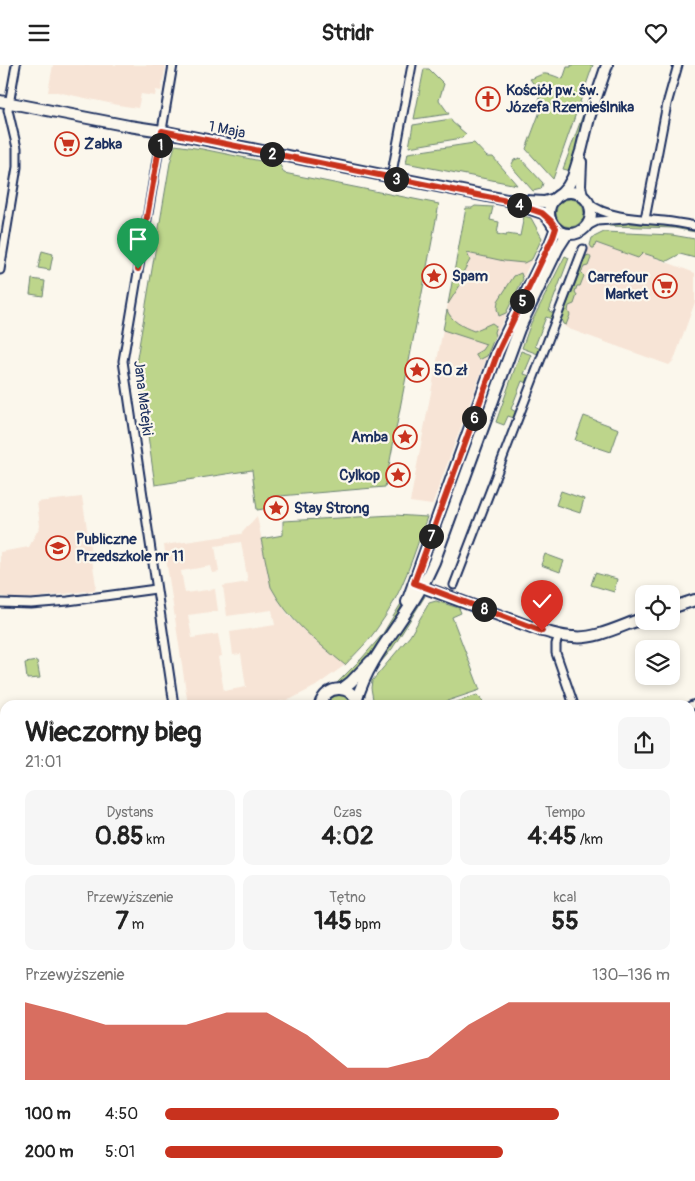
<!DOCTYPE html>
<html lang="pl">
<head>
<meta charset="utf-8">
<style>
  body { margin:0; font-family:Pangolin,sans-serif; background:#f6f6f6; color:#222; height:100vh; display:flex; flex-direction:column; font-size:19px; white-space:nowrap }
  * { box-sizing:border-box; margin:0 }
  p { font-size:16px; color:#767676 }
  .icon { flex:none; width:28px; height:28px; fill:none; stroke:currentColor; stroke-width:2; stroke-linecap:round; stroke-linejoin:round }
  .map { position:relative; flex:1; overflow:hidden }
  .panel { position:absolute; left:0px; top:635px; width:695px; height:481px; display:flex; flex-direction:column; background:#fff; border-radius:15px 15px 0 0; box-shadow:0 2px 8px #0003 }
  .panel>* { flex:none }
  .buttons { position:absolute; left:635px; top:520px; display:grid; gap:10px }
  .buttons a { display:grid; place-items:center; width:45px; height:45px; border-radius:10px; background:#fff; box-shadow:0 2px 8px #0003; font-size:25px }
  .pin { position:absolute; display:grid; place-items:center; width:42px; height:42px; color:#fff; margin:-51px -21px; border-radius:50% 50% 50% 0; rotate:-45deg; box-shadow:0 0 5px #0007 }
  .pin .icon { rotate:45deg }
  .km { position:absolute; width:25px; height:25px; margin:-12px; border-radius:50%; background:#222; color:#fff; font-size:14px; line-height:25px; text-align:center }
  .round { display:grid; place-items:center; flex:none; width:52px; height:52px; border-radius:10px; background:#f6f6f6 }
  .headline { display:flex; align-items:center; justify-content:space-between; height:85px; padding:0 25px }
  h1 { font-size:28px; font-weight:700; line-height:38px }
  .figures { display:grid; grid-template-columns:repeat(3,1fr); gap:8px; height:85px; padding:5px 25px }
  .figures div { display:grid; align-content:center; border-radius:10px; background:#f6f6f6; text-align:center }
  .figures b { font-size:25px; font-weight:700 }
  .figures small { font-size:14px; font-weight:400 }
  .figures p { font-size:14px }
  .chart { height:140px; padding:10px 25px }
  .chart p { display:flex; justify-content:space-between }
  .chart svg { width:100%; height:90px; margin-top:5px; fill:#c8321e; opacity:.7 }
  ul { padding:0 25px; list-style:none; font-size:16px }
  li { display:grid; grid-template-columns:80px 60px 1fr; align-items:center; height:38px }
  li i { height:12px; border-radius:6px; background:#c8321e }
  header { display:flex; justify-content:space-between; align-items:center; height:65px; padding:0 25px; background:#fff; font-size:22px; font-weight:700 }
  .map>svg:first-child { display:block }
  .built { fill:#f7e4d6; fill-rule:evenodd }
  .green { fill:#bdd58b; stroke:#6c8274 }
  .water { fill:#93d0f3; stroke:#6390b7 }
  .lines { fill:none; stroke-linecap:round; stroke-linejoin:round }
  .stream { stroke:#6390b7; stroke-width:2.5 }
  .river { stroke:#93d0f3; stroke-width:15 }
  .street-casing { stroke:#1b2f5e; stroke-width:11 }
  .secondary-casing { stroke:#1b2f5e; stroke-width:14 }
  .street { stroke:#fbf7ec; stroke-width:7 }
  .secondary { stroke:#fbf7ec; stroke-width:10 }
  .route-casing { stroke:#fff; stroke-width:10 }
  .route { stroke:#c8321e; stroke-width:6 }
  .labels { text-anchor:middle; dominant-baseline:central; stroke-width:4.5; stroke-linejoin:round; paint-order:stroke }
  .poi-label { font-size:15px; font-weight:bold; fill:#1b2f5e; stroke:#fbf7ec; text-anchor:start }
  .street-label { font-size:15px; fill:#1b2f5e; stroke:#fbf7ec }
</style>
</head>
<body>
<header><svg class="icon" aria-label="menu" viewBox="0 0 24 24"><path d="M4 6h16M4 12h16M4 18h16"/></svg>Stridr<svg class="icon" aria-label="heart" viewBox="0 0 24 24"><path d="M12 20l-8-8c-3-5 5-10 8-4 3-6 11-1 8 4z"/></svg></header>
<div class="map">
<svg width="695" height="1116" viewBox="0 0 695 1116">
  <rect width="100%" height="100%" fill="#fbf7ec"/>
  <filter id="ink" filterUnits="userSpaceOnUse"><feTurbulence type="fractalNoise" baseFrequency=".02" numOctaves="2"/><feDisplacementMap in="SourceGraphic" scale="10" xChannelSelector="R" yChannelSelector="G"/><feConvolveMatrix kernelMatrix="1 2 1 2 8 2 1 2 1" color-interpolation-filters="sRGB"/></filter>
  <g filter="url(#ink)">
    <!-- built -->
    <g class="built">
      <path d="M 53,0 L 166,0 L 161,26 L 156,25 L 155,31 L 141,29 L 138,43 L 118,40 L 57,27 L 48,27 Z"/>
      <path d="M 596,178 L 638,193 L 643,188 L 695,208 L 695,237 L 674,295 L 669,300 L 569,264 L 564,261 L 561,254 L 590,180 Z"/>
      <path d="M 458,186 L 524,198 L 532,194 L 491,281 L 432,440 L 410,437 Z"/>
      <path d="M 82,432 L 96,520 L 95,525 L 35,533 L 16,534 L 0,531 L 0,487 L 29,482 L 40,461 L 37,437 Z"/>
      <path d="M 257,451 L 271,522 L 275,530 L 289,551 L 305,566 L 345,600 L 316,621 L 291,634 L 265,640 L 188,640 L 164,480 L 241,469 ZM 241,477 L 248,517 L 223,521 L 227,551 L 272,545 L 275,560 L 230,567 L 233,590 L 241,589 L 246,622 L 224,626 L 218,592 L 222,591 L 218,569 L 192,573 L 188,550 L 218,546 L 215,524 L 185,528 L 181,506 L 211,501 L 213,508 L 219,507 L 215,481 Z"/>
      <path d="M 695,926 L 695,965 L 690,963 L 690,930 Z"/>
    </g>
    <!-- green -->
    <g class="green">
      <path d="M 571,0 L 593,0 L 553,114 L 526,84 L 542,41 L 538,38 L 542,26 L 538,25 L 530,14 C 535,13 542,8 546,9 C 552,9 558,13 563,14 L 567,2 L 571,2 Z"/>
      <path d="M 424,4 L 429,4 L 444,19 L 439,35 L 449,49 L 414,54 Z"/>
      <path d="M 592,25 L 571,106 L 563,104 Z"/>
      <path d="M 451,54 L 452,57 L 466,69 L 462,73 L 409,82 L 413,60 Z"/>
      <path d="M 474,78 L 487,92 L 493,92 L 517,120 L 406,98 L 408,88 Z"/>
      <path d="M 175,80 L 202,84 L 280,100 L 284,108 L 439,139 L 385,422 L 268,432 L 270,443 L 257,445 L 252,405 L 155,420 L 137,293 L 170,98 Z"/>
      <path d="M 520,93 L 543,118 L 541,124 L 533,126 L 511,101 L 514,95 Z"/>
      <circle cx="570" cy="148" r="14"/>
      <path d="M 475,141 L 493,142 L 490,155 L 499,157 L 497,169 L 506,171 L 507,169 L 520,171 L 524,151 L 531,153 L 542,173 L 532,194 L 524,198 L 504,196 L 467,188 L 470,195 L 461,211 L 464,214 L 448,239 L 466,143 L 472,143 Z"/>
      <path d="M 609,158 L 670,160 L 695,164 L 695,167 L 674,163 L 609,161 Z"/>
      <path d="M 604,167 L 672,170 L 695,174 L 695,193 L 680,189 L 667,196 L 643,188 L 638,193 L 596,178 L 594,183 L 592,183 L 590,180 L 592,173 Z"/>
      <path d="M 42,186 L 53,189 L 50,205 L 38,203 Z"/>
      <path d="M 589,190 L 591,193 L 588,201 L 584,202 L 581,208 L 584,211 L 580,221 L 577,221 L 575,227 L 577,230 L 574,239 L 569,241 L 568,246 L 570,250 L 566,260 L 563,259 L 561,254 L 586,191 Z"/>
      <path d="M 565,191 L 569,193 L 549,246 L 554,248 L 552,254 L 546,252 L 535,281 L 540,284 L 538,289 L 522,283 L 531,258 Z"/>
      <path d="M 521,208 L 523,214 L 506,248 L 499,251 L 497,244 L 498,236 L 514,211 Z"/>
      <path d="M 32,214 L 45,216 L 43,231 L 30,229 Z"/>
      <path d="M 447,245 C 451,256 463,262 474,266 L 492,258 L 496,261 L 494,267 L 495,271 L 487,291 L 479,295 L 475,289 L 482,285 L 486,279 L 443,265 Z"/>
      <path d="M 521,286 L 532,290 L 524,309 L 530,311 L 528,319 L 522,316 L 511,344 L 516,347 L 514,353 L 508,351 L 504,360 L 496,357 Z"/>
      <path d="M 584,351 L 619,364 L 611,387 L 575,375 Z"/>
      <path d="M 561,426 L 584,434 L 580,448 L 556,440 Z"/>
      <path d="M 394,450 L 427,452 C 414,489 402,530 378,562 C 369,576 356,588 345,600 C 317,577 288,555 271,522 L 261,474 L 283,470 L 283,456 Z"/>
      <path d="M 545,489 L 564,496 L 560,507 L 541,500 Z"/>
      <path d="M 595,508 L 617,514 L 614,527 L 591,520 Z"/>
      <path d="M 425,531 L 392,584 L 374,605 L 418,536 Z"/>
      <path d="M 405,532 L 399,547 L 379,580 L 353,609 L 342,618 L 336,619 L 362,593 L 382,570 Z"/>
      <path d="M 436,536 L 459,543 L 461,548 L 452,552 L 480,625 L 435,640 L 374,640 L 371,623 L 372,616 L 410,571 L 429,538 Z"/>
      <path d="M 37,596 L 40,613 L 27,614 L 25,598 Z"/>
      <path d="M 342,629 L 350,633 L 355,640 L 325,640 C 328,632 334,630 342,629 Z"/>
      <path d="M 477,630 L 480,633 L 485,640 L 448,640 Z"/>
      <path d="M 695,736 L 695,917 L 690,920 L 690,738 Z"/>
      <path d="M 0,887 L 5,887 L 5,924 L 0,922 Z"/>
      <path d="M 0,952 L 5,954 L 5,1111 L 690,1111 L 690,1101 L 695,1103 L 695,1116 L 0,1116 Z"/>
    </g>
    <!-- water -->
    <path class="water" d="M 431,1111 L 460,1111 L 466,1116 L 428,1116 Z"/>
    <g class="lines">
      <!-- stream -->
      <path class="stream" d="M 492,1111 L 494,1116"/>
      <!-- river -->
      <g class="river">
        <path d="M 690,726 L 695,725"/>
        <path d="M 0,926 L 5,928"/>
      </g>
      <!-- street casing -->
      <g class="street-casing">
        <g id="street">
          <path d="M 173,0 L 123,296 L 174,640"/>
          <path d="M 391,113 L 412,0"/>
          <path d="M 589,138 C 605,153 642,154 664,156 C 674,157 685,159 695,161"/>
          <path d="M 645,154 L 667,39 L 678,0"/>
          <path d="M 587,161 L 597,156 L 626,154"/>
          <path d="M 0,205 L 17,102 L 17,83 L 8,45 L 16,0"/>
          <path d="M 454,520 L 583,184"/>
          <path d="M 0,538 L 31,539 L 68,536 L 156,524"/>
          <path d="M 559,570 L 556,579 L 556,588 L 574,640"/>
          <path d="M 690,641 L 695,639"/>
          <path d="M 0,711 L 5,712"/>
          <path d="M 0,882 L 5,882"/>
        </g>
      </g>
      <!-- secondary casing -->
      <g class="secondary-casing">
        <g id="secondary">
          <path d="M 0,36 L 129,61 L 162,66 L 507,135 L 544,137 L 555,134"/>
          <path d="M 581,97 L 580,121 L 582,131"/>
          <circle cx="570" cy="148" r="21"/>
          <path d="M 561,129 L 568,121 L 573,112 L 581,86 L 589,53 L 607,0"/>
          <path d="M 519,140 L 543,148 L 551,156"/>
          <path d="M 417,520 L 542,566 C 552,568 562,572 573,572 C 595,575 623,560 644,553"/>
          <path d="M 407,537 L 497,287 L 550,179 L 556,163"/>
          <path d="M 671,543 L 695,535"/>
          <path d="M 342,624 L 351,617 L 371,596"/>
          <path d="M 357,634 C 369,592 402,559 422,521 C 427,513 430,505 434,497 L 519,264 L 558,183 L 567,169"/>
          <path d="M 320,640 C 326,619 351,619 359,639"/>
          <path d="M 0,687 L 5,688"/>
          <path d="M 690,1081 L 695,1084"/>
        </g>
      </g>
      <!-- street -->
      <use href="#street" class="street"/>
      <!-- secondary -->
      <use href="#secondary" class="secondary"/>
    </g>
  </g>
  <g class="lines" filter="url(#ink)">
    <!-- route casing -->
    <g class="route-casing">
      <path id="route" d="M 138,204 L 162,66 L 507,136 L 542,148 L 551,156 L 556,163 L 553,172 L 498,287 L 414,518 L 542,566"/>
    </g>
    <!-- route -->
    <use href="#route" class="route"/>
  </g>
  <!-- icons -->
  <defs>
    <g id="church-ring" transform="scale(1.25)"><circle r="9.5" fill="#fbf7ec" stroke="#c8321e" stroke-width="1.5"/><path d="M-1.2-6h2.4v3.5h3.3v2.4h-3.3V6h-2.4V-.1h-3.3v-2.4h3.3Z" fill="#c8321e"/></g>
    <g id="supermarket-ring" transform="scale(1.25)"><circle r="9.5" fill="#fbf7ec" stroke="#c8321e" stroke-width="1.5"/><path d="M-6-5.5h2.5l.6 2H6L4.5 2H-2.5L-4.4-4H-6ZM-1.5 3.2a1.3 1.3 0 1 0 .1 0ZM3 3.2a1.3 1.3 0 1 0 .1 0Z" fill="#c8321e"/></g>
    <g id="sight-ring" transform="scale(1.25)"><circle r="9.5" fill="#fbf7ec" stroke="#c8321e" stroke-width="1.5"/><path d="M0-6L1.8-2.2L6-1.7L2.9 1.2L3.7 5.4L0 3.3L-3.7 5.4L-2.9 1.2L-6-1.7L-1.8-2.2Z" fill="#c8321e"/></g>
    <g id="school-ring" transform="scale(1.25)"><circle r="9.5" fill="#fbf7ec" stroke="#c8321e" stroke-width="1.5"/><path d="M0-5L7-2L0 1L-7-2ZM-4 1L0 2.5L4 1V4Q0 6-4 4Z" fill="#c8321e"/></g>
  </defs>
  <g fill-rule="evenodd">
    <use href="#church-ring" x="488" y="34"/>
    <use href="#supermarket-ring" x="67" y="79"/>
    <use href="#sight-ring" x="434" y="211"/>
    <use href="#supermarket-ring" x="665" y="221"/>
    <use href="#sight-ring" x="417" y="305"/>
    <use href="#sight-ring" x="405" y="372"/>
    <use href="#sight-ring" x="398" y="410"/>
    <use href="#sight-ring" x="276" y="443"/>
    <use href="#school-ring" x="58" y="483"/>
  </g>
  <g class="labels">
    <!-- poi labels -->
    <g class="poi-label">
      <text x="506" y="25">Kościół pw. św.<tspan x="506" dy="17">Józefa Rzemieślnika</tspan></text>
      <text x="84" y="79">Żabka</text>
      <text x="452" y="211">Spam</text>
      <text x="648" y="212" text-anchor="end">Carrefour<tspan x="648" dy="17">Market</tspan></text>
      <text x="434" y="305">50 zł</text>
      <text x="388" y="372" text-anchor="end">Amba</text>
      <text x="380" y="410" text-anchor="end">Cylkop</text>
      <text x="294" y="443">Stay Strong</text>
      <text x="76" y="474">Publiczne<tspan x="76" dy="17">Przedszkole nr 11</tspan></text>
    </g>
    <!-- street labels -->
    <g class="street-label">
      <text transform="translate(227 65) rotate(11)">1 Maja</text>
      <text transform="translate(143 333) rotate(83)">Jana Matejki</text>
    </g>
  </g>
</svg>
<div class="buttons">
<a><svg class="icon" aria-label="locate" viewBox="0 0 24 24"><circle cx="12" cy="12" r="6"/><path d="M12 2v4M12 18v4M2 12h4M18 12h4"/></svg></a>
<a><svg class="icon" aria-label="layers" viewBox="0 0 24 24"><path d="M12 4l9 5-9 5-9-5zM3 14l9 5 9-5"/></svg></a>
</div>
<div class="pin" style="left:138px;top:204px;background:#1e9e55"><svg class="icon" aria-label="arrive" viewBox="0 0 24 24"><path d="M6 21V4h12l-3 4 3 4H6"/></svg></div>
<div class="pin" style="left:542px;top:566px;background:#d93025"><svg class="icon" aria-label="check" viewBox="0 0 24 24"><path d="M5 12l5 5 9-10"/></svg></div>
<b class="km" style="left:160px;top:80px">1</b>
<b class="km" style="left:272px;top:89px">2</b>
<b class="km" style="left:396px;top:114px">3</b>
<b class="km" style="left:519px;top:140px">4</b>
<b class="km" style="left:522px;top:236px">5</b>
<b class="km" style="left:474px;top:353px">6</b>
<b class="km" style="left:431px;top:471px">7</b>
<b class="km" style="left:484px;top:544px">8</b>
<section class="panel">
<div class="headline"><div><h1>Wieczorny bieg</h1><p>21:01</p></div><a class="round"><svg class="icon" aria-label="share" viewBox="0 0 24 24"><path d="M12 15V3M7 8l5-5 5 5M5 13v7h14v-7"/></svg></a></div>
<div class="figures">
<div><p>Dystans</p><b>0.85<small> km</small></b></div>
<div><p>Czas</p><b>4:02</b></div>
<div><p>Tempo</p><b>4:45<small> /km</small></b></div>
</div>
<div class="figures">
<div><p>Przewyższenie</p><b>7<small> m</small></b></div>
<div><p>Tętno</p><b>145<small> bpm</small></b></div>
<div><p>kcal</p><b>55</b></div>
</div>
<div class="chart"><p><span>Przewyższenie</span>130–136 m</p>
<svg viewBox="0 0 160 44" preserveAspectRatio="none"><path d="M0 44V6L10 11L20 17L30 17L40 17L50 11L60 11L70 22L80 38L90 38L100 33L110 17L120 6L130 6L140 6L150 6L160 6V44z"/></svg>
</div>
<ul>
<li><b>100 m</b>4:50<i style="width:78%"></i></li>
<li><b>200 m</b>5:01<i style="width:67%"></i></li>
</ul>
</section>
</div>
</body>
</html>
